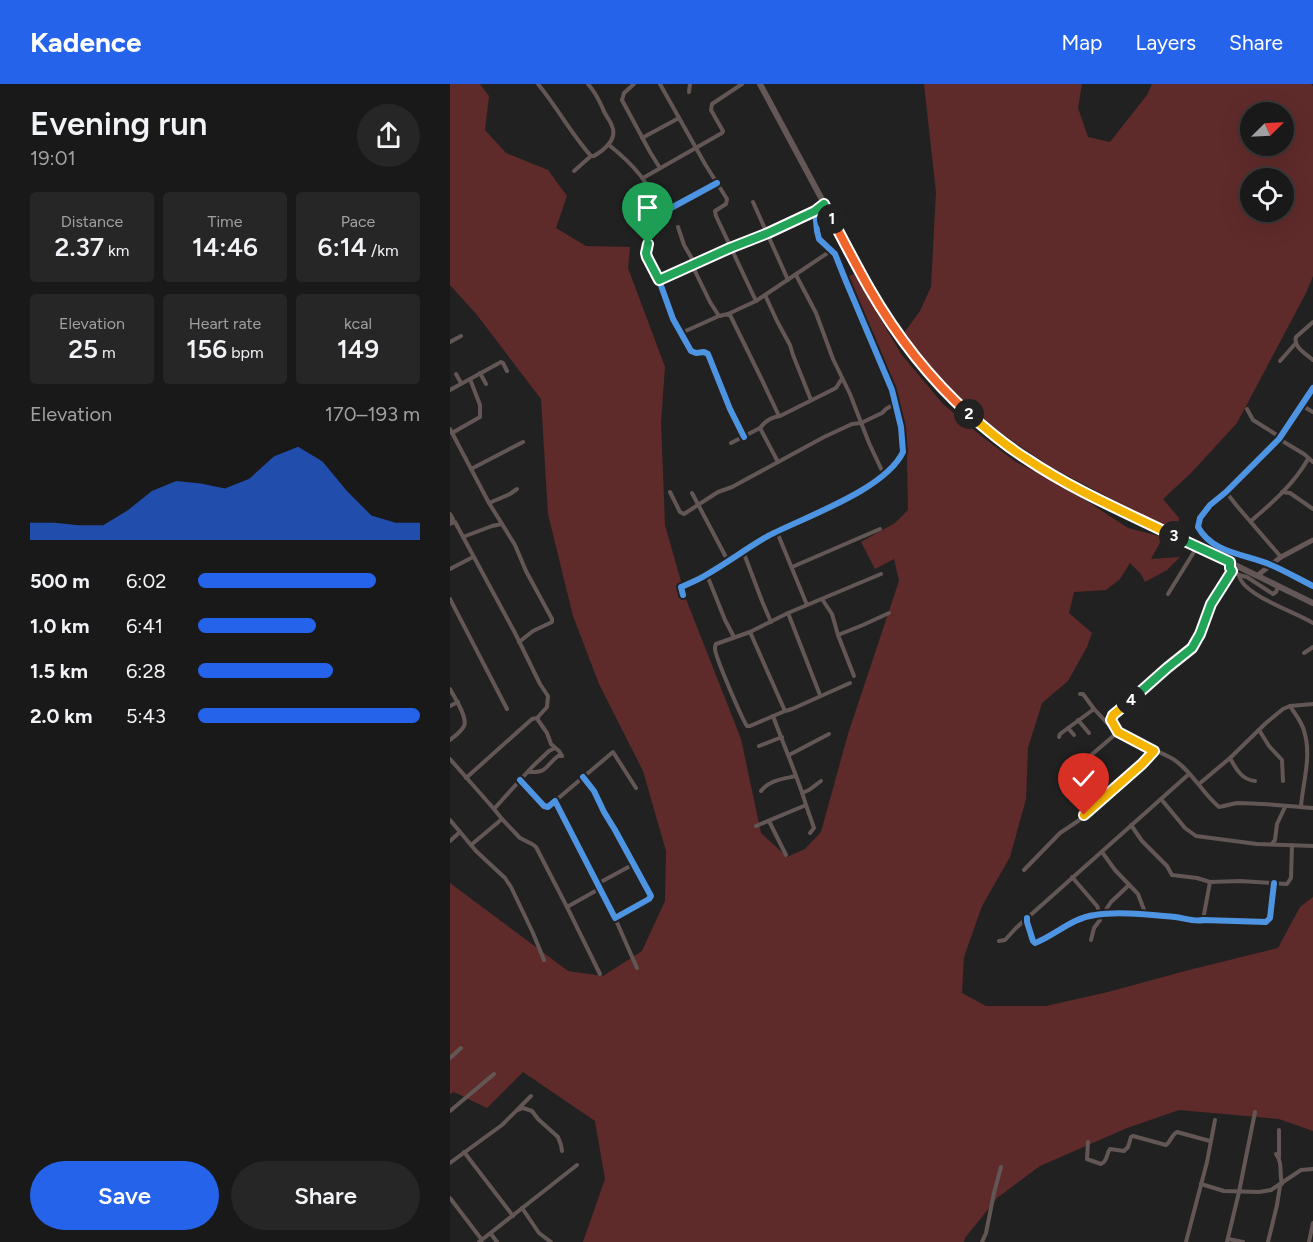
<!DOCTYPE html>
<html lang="en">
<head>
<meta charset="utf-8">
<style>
  body { margin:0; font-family:Figtree,sans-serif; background:#272626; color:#f1f3f6; height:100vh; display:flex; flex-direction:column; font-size:22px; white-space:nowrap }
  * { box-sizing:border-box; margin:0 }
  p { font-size:20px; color:#9fa0a2 }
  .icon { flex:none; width:33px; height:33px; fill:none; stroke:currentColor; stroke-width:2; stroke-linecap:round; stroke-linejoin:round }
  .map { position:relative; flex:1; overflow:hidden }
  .sheet { display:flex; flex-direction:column; background:#1a1919; width:450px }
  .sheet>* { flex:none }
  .needle { width:39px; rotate:66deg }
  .tools { position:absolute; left:790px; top:18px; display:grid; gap:12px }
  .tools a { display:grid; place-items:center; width:54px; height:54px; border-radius:50%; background:#1a1919; box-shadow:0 6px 24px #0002,0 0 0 2px #383838; font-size:30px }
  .pin { position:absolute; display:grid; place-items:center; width:51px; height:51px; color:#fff; margin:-62px -26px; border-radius:50% 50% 50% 0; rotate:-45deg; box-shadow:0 0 6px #0007 }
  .pin .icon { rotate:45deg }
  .km { position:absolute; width:30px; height:30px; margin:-15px; border-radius:50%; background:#222; color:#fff; font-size:16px; line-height:30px; text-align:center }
  .round { display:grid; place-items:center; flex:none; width:63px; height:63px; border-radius:32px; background:#272626 }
  .head { display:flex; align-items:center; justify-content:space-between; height:102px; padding:0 30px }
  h1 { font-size:33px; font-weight:600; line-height:45px }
  .metrics { display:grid; grid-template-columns:repeat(3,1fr); gap:9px; height:102px; padding:6px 30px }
  .metrics div { display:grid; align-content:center; border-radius:6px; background:#272626; text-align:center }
  .metrics b { font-size:26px; font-weight:600 }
  .metrics small { font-size:16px; font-weight:400 }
  .metrics p { font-size:16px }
  .chart { height:168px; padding:12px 30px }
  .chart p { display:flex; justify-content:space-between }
  .chart svg { width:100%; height:108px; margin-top:6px; fill:#2563eb; opacity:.7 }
  .primary-button { display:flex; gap:12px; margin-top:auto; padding:12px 30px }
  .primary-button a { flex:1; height:69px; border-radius:36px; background:#2563eb; color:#fff; font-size:24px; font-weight:600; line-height:69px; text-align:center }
  .primary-button a+a { background:#272626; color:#f1f3f6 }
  ul { padding:0 30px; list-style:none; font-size:20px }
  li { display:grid; grid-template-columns:96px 72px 1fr; align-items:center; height:45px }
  li i { height:15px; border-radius:8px; background:#2563eb }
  header { display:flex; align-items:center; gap:36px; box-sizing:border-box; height:84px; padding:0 30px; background:#2563eb; color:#fff }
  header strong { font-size:28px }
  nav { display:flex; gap:33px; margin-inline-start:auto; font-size:21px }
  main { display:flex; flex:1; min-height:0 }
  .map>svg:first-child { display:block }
  .green { fill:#5f2b2a; fill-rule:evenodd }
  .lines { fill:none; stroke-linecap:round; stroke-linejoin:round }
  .street { stroke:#635756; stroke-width:4 }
  .secondary { stroke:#675858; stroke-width:5 }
  .primary { stroke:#635757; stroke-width:6 }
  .cycleway-casing { stroke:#232020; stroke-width:10 }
  .cycleway { stroke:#4d94e3; stroke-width:6 }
  .split-1-casing { stroke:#fff; stroke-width:12 }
  .split-2-casing { stroke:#fff; stroke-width:12 }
  .split-3-casing { stroke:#fff; stroke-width:12 }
  .split-4-casing { stroke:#fff; stroke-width:12 }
  .split-5-casing { stroke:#fff; stroke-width:12 }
  .split-1 { stroke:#22a559; stroke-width:8 }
  .split-2 { stroke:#f0652b; stroke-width:8 }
  .split-3 { stroke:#f5b400; stroke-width:8 }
  .split-4 { stroke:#22a559; stroke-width:8 }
  .split-5 { stroke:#f5b400; stroke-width:8 }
</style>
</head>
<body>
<header>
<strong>Kadence</strong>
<nav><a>Map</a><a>Layers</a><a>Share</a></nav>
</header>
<main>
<section class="sheet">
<div class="head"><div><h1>Evening run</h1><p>19:01</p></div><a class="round"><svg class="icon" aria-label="share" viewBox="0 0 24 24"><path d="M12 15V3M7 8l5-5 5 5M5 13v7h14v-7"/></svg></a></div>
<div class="metrics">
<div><p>Distance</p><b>2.37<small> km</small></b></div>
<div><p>Time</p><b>14:46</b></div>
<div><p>Pace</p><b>6:14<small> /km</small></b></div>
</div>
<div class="metrics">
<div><p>Elevation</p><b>25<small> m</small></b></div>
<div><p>Heart rate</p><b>156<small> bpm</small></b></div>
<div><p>kcal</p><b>149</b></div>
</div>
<div class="chart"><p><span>Elevation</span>170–193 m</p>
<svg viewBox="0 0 160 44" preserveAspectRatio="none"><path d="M0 44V37L10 37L20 38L30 38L40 32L50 24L60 20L70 21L80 23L90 19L100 10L110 6L120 12L130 24L140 34L150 37L160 37V44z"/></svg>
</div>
<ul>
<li><b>500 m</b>6:02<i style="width:80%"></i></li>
<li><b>1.0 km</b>6:41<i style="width:53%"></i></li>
<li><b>1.5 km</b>6:28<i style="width:61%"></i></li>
<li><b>2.0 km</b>5:43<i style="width:100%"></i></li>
</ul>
<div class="primary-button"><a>Save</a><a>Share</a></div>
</section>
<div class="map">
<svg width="863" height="1158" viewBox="0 0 863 1158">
  <rect width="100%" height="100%" fill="#222121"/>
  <!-- green -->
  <g class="green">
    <path d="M 0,0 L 30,0 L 39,12 L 35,46 L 56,69 L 98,86 L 117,112 L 106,144 L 136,162 L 180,163 L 178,184 L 215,283 L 211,338 L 215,441 L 236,515 L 291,655 L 311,749 L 337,773 L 355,765 L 371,748 L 398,650 L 449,497 L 444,475 L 425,485 L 411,458 L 445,439 L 458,426 L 457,371 L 450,320 L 399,192 L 404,190 L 451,270 L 493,320 L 530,351 L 566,378 L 614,402 L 678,444 L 713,453 L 701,475 L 730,473 L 717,486 L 695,498 L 691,490 L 680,479 L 670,495 L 656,506 L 624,508 L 619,529 L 642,549 L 637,563 L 618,597 L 592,619 L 578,664 L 576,715 L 560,773 L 532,822 L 514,873 L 512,909 L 536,922 L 596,922 L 658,908 L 739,886 L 828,864 L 850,823 L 863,813 L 863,1047 L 829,1035 L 729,1026 L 677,1044 L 590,1082 L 547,1114 L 515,1154 L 514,1158 L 133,1158 L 155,1095 L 145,1037 L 73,988 L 37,1024 L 4,1008 L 0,1010 L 0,799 L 118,887 L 153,892 L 192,867 L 215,817 L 216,767 L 193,687 L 149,600 L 123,532 L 98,430 L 91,315 L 27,231 L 0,201 Z"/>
    <path d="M 474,0 L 632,0 L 628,24 L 638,53 L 660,58 L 697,11 L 702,0 L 861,0 L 863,2 L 863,192 L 856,209 L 787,339 L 741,389 L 713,415 L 729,434 L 728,450 L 601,383 L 546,346 L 499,304 L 453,250 L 470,227 L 481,203 L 486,108 ZM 834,28 L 834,62 L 801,62 L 801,28 ZM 834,94 L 834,128 L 801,128 L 801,94 Z"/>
  </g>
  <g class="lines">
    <!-- street -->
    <g class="street">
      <path d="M 88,0 C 107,23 121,50 141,72 L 144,72 C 154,66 168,56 162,42 C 160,36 155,31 153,25 C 149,16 145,8 138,0"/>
      <path d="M 184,0 L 174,9 L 172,16 L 200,68 L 210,84"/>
      <path d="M 210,0 L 255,80 L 277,115 L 276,120 L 265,127 L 266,132 L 306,217"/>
      <path d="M 239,8 L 240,0"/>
      <path d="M 192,54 L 229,34"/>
      <path d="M 159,61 C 184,81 199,98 211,129"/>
      <path d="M 124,87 L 141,72"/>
      <path d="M 193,94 L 272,49 L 273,47 L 261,26 L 262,20 L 292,0"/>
      <path d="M 267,99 L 197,137 L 195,144 L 198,157 L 196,169 L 197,173 L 209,196 L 223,235 L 241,267 L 246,269 L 254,268 L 258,270 L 280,325 L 294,353"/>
      <path d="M 303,118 L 338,196"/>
      <path d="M 228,143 L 234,161 L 245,180"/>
      <path d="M 242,181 L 260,218 L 269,232"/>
      <path d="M 346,191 L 366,229 L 383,275 L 400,310 L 419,359 L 434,391"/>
      <path d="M 209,196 L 280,164 L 318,149 L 365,127"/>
      <path d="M 315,211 L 327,237 L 340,261 L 343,271 L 361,316"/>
      <path d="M 278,231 L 280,231 L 312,296 L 329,332"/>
      <path d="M 863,238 L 846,253 C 843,263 856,270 863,276"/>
      <path d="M 231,249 L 269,232 L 278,230 L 306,217 L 382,166"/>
      <path d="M 0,258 L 11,252"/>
      <path d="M 830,277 L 845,260"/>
      <path d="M 30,289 L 36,300"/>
      <path d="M 6,290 L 11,299"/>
      <path d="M 863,304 L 829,355 L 776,408 L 760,421 L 750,434 L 748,443 C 763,470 796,470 821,481 C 835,487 849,495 863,502"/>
      <path d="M 0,306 L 51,278 L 53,279 L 57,287"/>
      <path d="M 851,321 L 863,328"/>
      <path d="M 797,325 L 803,336 L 830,353"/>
      <path d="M 310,344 L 328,378"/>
      <path d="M 0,345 L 39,419 L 65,461 L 76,487 L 102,535 L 102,538 L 83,547 L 69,558"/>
      <path d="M 2,349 L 30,333 L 30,321 L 20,295"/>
      <path d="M 829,355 L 854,370 L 863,378"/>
      <path d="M 281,359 L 310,344 C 315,337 321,333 330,332 L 386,304 L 391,296"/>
      <path d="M 21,385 L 73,358"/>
      <path d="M 220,408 L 230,428 L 234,430 L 268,408 L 282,403 L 374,353 L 402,340 L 411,339 L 432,329 L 436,325 L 446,319"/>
      <path d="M 776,408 L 787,422 L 831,473"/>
      <path d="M 832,408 L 840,409 L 863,425"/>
      <path d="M 242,409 L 278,477"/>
      <path d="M 39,419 L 60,410 L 67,405"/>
      <path d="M 0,430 L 3,435 L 0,437"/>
      <path d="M 801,437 C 822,419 844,400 858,375"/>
      <path d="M 0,440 L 5,438 L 65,549 L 90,600 L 98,612 L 97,623 L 88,633 L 88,636 L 97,649 L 101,660 L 109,667 L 112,672"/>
      <path d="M 327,448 L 357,521"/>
      <path d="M 13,453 L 42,442 L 52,440"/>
      <path d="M 293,467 L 312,517 L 321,538"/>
      <path d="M 780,478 L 780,484 L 782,487 L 789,491 L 797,493 L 823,510 L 826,508 L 828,503"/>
      <path d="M 342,483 L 430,445"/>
      <path d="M 0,485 L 23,473"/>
      <path d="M 257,491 L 275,536 L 284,553"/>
      <path d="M 789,491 C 792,511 846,528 863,539"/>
      <path d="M 718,510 L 747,463"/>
      <path d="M 233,511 L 231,503 C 240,499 248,496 256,491 C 277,479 297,464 318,452 C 354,433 435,406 453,368 L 451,343 L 442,306 L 395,195 L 385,170 L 369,155 L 367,147 L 365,127 L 374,119"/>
      <path d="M 0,515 L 57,625"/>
      <path d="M 372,515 L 382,530 L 388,551 L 404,592"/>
      <path d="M 338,529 L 370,611"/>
      <path d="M 300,548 L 335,627 L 342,625 L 400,599"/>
      <path d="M 388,551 L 413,541 L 439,529"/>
      <path d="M 854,569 L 863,563"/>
      <path d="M 0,605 C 4,613 18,633 14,642 C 11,648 5,652 0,656"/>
      <path d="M 630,610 L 633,610 L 644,625 L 660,642 L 664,642"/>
      <path d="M 0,622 L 8,618"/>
      <path d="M 840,622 C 845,630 852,638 854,647 C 862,671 853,698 851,722"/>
      <path d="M 335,627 L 300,642 L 297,642 C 292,635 265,572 265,565 C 265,563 265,561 266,560 L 300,548 L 338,529 L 431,490"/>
      <path d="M 628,636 L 639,649"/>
      <path d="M 661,636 C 674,660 702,662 723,675 C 742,687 752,709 769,723 C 775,722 781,720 787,719 C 812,719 838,722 863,724"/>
      <path d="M 657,638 L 661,636 L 663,631 L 717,584 L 742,564 L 750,550 L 761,520 L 782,487"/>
      <path d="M 618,644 L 624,651"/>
      <path d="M 809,646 L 819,662 L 832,676 L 833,697"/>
      <path d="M 609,653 L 610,650 L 644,625"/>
      <path d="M 309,662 L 332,653"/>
      <path d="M 339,671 L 379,650"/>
      <path d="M 780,674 C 786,685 792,696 805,697"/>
      <path d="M 0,675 L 44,725"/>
      <path d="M 78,688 C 98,689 94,683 108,672 L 112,672"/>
      <path d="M 16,694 L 82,635 L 87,634"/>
      <path d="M 70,696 L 94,722 L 98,723 L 105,717 L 165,834 L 199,815 L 201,812 L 165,746 L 154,728 L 144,707 L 133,693"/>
      <path d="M 749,700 L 780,674 L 816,639 L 833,625 L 840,622 L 863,620"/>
      <path d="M 613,702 L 613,698 L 618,691 L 668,648"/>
      <path d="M 311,707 C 319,696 333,695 346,692"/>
      <path d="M 352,709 L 359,706 L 371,697"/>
      <path d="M 711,715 L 735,744 L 746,752 L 807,760 L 863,762"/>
      <path d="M 105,717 L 163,668 L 186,704"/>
      <path d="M 356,721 L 364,744 L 360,749"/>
      <path d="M 52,735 L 44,725 L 82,683 L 99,667 L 105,664"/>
      <path d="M 0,736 L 26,767 L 55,794 L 61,803 L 83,849 L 94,876"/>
      <path d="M 319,737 L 336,771"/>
      <path d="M 681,741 L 692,757 L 717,782 L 722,791 L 747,794 L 760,798 L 790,797 L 837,800 L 841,794 L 842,761"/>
      <path d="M 306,742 L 356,721 C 347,691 334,662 323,632"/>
      <path d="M 0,757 L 10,748"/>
      <path d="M 822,760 L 825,756 L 827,740 L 835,723"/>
      <path d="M 21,761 L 52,735 L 70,754 L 82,760 L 86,763 L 117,823 L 150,890"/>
      <path d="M 652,768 L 665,786 L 688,810 L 696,831"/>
      <path d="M 574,786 L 610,749 L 628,737 L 704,667"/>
      <path d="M 622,793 L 647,822 L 650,830 L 650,836 L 644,844 L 641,856"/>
      <path d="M 147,800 L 184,780"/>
      <path d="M 117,823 L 149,805"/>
      <path d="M 653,830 L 661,818 L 679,801"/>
      <path d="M 165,834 L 187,884"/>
      <path d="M 577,834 L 577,838 L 583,857 L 585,859 C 606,851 621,834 645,831 C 669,827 701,831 725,833 C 734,834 744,838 753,836 L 816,838 L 820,834 L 824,799"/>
      <path d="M 753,836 L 760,798"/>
      <path d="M 549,857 L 555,856 L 566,844 L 739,690"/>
      <path d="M 0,974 L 11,964"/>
      <path d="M 68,1026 L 73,1024 L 82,1027 L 88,1035 L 108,1053 L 111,1061 L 112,1067"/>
      <path d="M 0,1027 L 44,990"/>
      <path d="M 829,1046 L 829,1073"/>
      <path d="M 638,1058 L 637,1075 L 651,1080 C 658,1077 656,1070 660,1065 L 674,1067 L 678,1063 L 681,1053 L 683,1052 L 716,1061 C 721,1058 721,1051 727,1048 L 760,1057"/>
      <path d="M 14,1068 L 63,1132"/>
      <path d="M 826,1070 C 833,1079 829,1089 832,1100"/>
      <path d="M 0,1079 L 52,1041 L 81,1012"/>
      <path d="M 751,1100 L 774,1107 L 809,1108 L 821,1106 L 851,1086 L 863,1085"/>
      <path d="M 0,1114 L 32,1156"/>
      <path d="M 72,1124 L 89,1149 L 101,1158"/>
      <path d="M 41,1150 L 47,1158"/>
      <path d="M 778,1155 L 793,1158"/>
      <path d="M 29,1158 L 127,1081"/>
      <path d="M 532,1158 L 536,1149 L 544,1109 L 551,1083"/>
      <path d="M 736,1158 L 757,1078 L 765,1036"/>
      <path d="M 777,1158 L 789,1108 L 805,1028"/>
      <path d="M 818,1158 L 827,1121 L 830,1102"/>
      <path d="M 859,1158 L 863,1139"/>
    </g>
    <!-- secondary -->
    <path class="secondary" d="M 808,491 L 831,473 L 863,456"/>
    <!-- primary -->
    <path class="primary" d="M 310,0 L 419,203 C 451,257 488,306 538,346 C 587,387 646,414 703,441 C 756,467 810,493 863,519"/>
    <!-- cycleway casing -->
    <g class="cycleway-casing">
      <g id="cycleway">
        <path d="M 267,99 L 197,137 L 195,144 L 198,157 L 196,169 L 197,173 L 209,196 L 223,235 L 241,267 L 246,269 L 254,268 L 258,270 L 280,325 L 294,353"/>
        <path d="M 863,304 L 829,355 L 776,408 L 760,421 L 750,434 L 748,443 C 763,470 796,470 821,481 C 835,487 849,495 863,502"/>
        <path d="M 233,511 L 231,503 C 240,499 248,496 256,491 C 277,479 297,464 318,452 C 354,433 435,406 453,368 L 451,343 L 442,306 L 395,195 L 385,170 L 369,155 L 367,147 L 365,127 L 374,119"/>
        <path d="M 70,696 L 94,722 L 98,723 L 105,717 L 165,834 L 199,815 L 201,812 L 165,746 L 154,728 L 144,707 L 133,693"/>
        <path d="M 577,834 L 577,838 L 583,857 L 585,859 C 606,851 621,834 645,831 C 669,827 701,831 725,833 C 734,834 744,838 753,836 L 816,838 L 820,834 L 824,799"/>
      </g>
    </g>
    <!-- cycleway -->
    <use href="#cycleway" class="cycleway"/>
  </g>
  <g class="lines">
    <!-- split-1 casing -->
    <g class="split-1-casing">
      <path id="split-1" d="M 198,160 L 196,169 L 197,173 L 209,196 L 280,164 L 318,149 L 365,127 L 374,120 L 382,135"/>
    </g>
    <!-- split-2 casing -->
    <g class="split-2-casing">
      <path id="split-2" d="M 382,135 C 394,158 406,181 419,204 C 446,251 479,294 519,330"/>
    </g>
    <!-- split-3 casing -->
    <g class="split-3-casing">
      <path id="split-3" d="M 519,330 C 537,346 556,362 577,375 C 623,406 675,428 724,452"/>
    </g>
    <!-- split-4 casing -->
    <g class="split-4-casing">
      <path id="split-4" d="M 681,616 L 717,584 L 742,564 L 750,550 L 761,520 L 782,487 L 780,484 L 780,478 L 724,452"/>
    </g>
    <!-- split-5 casing -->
    <g class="split-5-casing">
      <path id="split-5" d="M 634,731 L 692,680 L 704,667 L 668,648 L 661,636 L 663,631 L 681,616"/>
    </g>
    <!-- split-1 -->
    <use href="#split-1" class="split-1"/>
    <!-- split-2 -->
    <use href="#split-2" class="split-2"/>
    <!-- split-3 -->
    <use href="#split-3" class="split-3"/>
    <!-- split-4 -->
    <use href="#split-4" class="split-4"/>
    <!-- split-5 -->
    <use href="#split-5" class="split-5"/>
  </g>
</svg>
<div class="tools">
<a><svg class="needle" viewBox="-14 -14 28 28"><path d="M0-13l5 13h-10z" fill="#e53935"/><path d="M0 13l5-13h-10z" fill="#9fa0a2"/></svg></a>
<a><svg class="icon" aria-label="locate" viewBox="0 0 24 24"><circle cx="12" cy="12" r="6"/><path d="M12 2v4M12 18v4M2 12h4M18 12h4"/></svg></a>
</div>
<div class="pin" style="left:198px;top:160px;background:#1e9e55"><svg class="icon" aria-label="arrive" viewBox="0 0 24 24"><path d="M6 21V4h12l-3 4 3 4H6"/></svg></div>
<div class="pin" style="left:634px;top:731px;background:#d93025"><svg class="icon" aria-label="check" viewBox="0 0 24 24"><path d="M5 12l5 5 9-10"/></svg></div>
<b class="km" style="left:382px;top:135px">1</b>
<b class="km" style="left:519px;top:330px">2</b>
<b class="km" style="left:724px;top:452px">3</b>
<b class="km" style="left:681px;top:616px">4</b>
</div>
</main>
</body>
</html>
